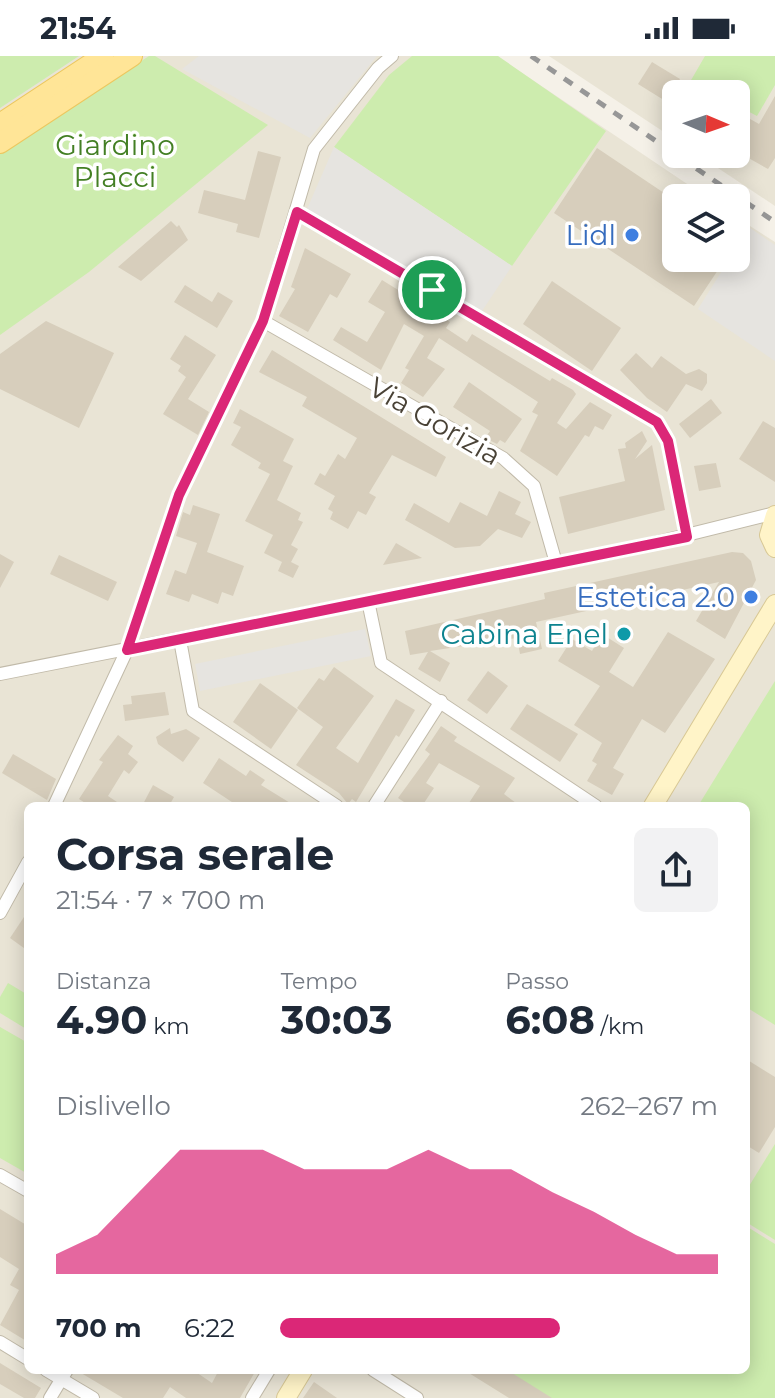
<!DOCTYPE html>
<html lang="it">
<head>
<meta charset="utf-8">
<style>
  body { margin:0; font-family:Montserrat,sans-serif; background:#f2f2f3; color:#1f2937; height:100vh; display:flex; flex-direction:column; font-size:30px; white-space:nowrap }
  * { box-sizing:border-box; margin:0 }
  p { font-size:26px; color:#747a83 }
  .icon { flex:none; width:44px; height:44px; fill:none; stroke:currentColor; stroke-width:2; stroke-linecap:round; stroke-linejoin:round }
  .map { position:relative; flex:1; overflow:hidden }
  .details { position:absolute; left:24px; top:746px; width:726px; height:572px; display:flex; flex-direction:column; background:#fff; border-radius:12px; box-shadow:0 4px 20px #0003 }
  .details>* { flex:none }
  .needle { width:52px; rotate:92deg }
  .buttons { position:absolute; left:662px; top:24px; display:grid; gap:16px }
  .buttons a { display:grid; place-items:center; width:88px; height:88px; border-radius:12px; background:#fff; box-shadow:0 4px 20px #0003; font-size:40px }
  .pin { position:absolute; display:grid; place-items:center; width:68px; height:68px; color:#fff; margin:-34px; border:4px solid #fff; border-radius:50%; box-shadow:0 2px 8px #0007 }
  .round { display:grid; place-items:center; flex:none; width:84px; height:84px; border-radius:12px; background:#f2f2f3 }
  .overview { display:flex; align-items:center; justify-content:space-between; height:136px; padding:0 32px }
  h1 { font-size:44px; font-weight:700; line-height:60px }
  .metrics { display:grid; grid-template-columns:repeat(3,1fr); gap:12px; height:136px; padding:8px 32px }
  .metrics div { display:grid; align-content:center }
  .metrics b { font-size:40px; font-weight:700 }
  .metrics small { font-size:22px; font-weight:400 }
  .metrics p { font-size:22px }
  .chart { height:224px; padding:16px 32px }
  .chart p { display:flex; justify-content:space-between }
  .chart svg { width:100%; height:144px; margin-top:8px; fill:#db2777; opacity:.7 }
  ul { padding:0 32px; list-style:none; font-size:26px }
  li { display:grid; grid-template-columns:128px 96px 1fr; align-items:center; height:60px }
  li i { height:20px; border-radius:10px; background:#db2777 }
  .status { display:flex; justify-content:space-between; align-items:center; height:56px; padding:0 40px; background:#fff; direction:ltr }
  .status svg { height:22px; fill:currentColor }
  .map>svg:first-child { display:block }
  .residential { fill:#e9e4d5; fill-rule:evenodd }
  .green { fill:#cdecae }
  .parking { fill:#e6e4e0 }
  .building { fill:#d7cebc }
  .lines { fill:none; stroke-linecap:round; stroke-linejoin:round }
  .street-casing { stroke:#c1baa9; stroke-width:14 }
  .secondary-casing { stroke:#d8c895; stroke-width:20 }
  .primary-casing { stroke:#ecc75f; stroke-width:22 }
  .street { stroke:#fff; stroke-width:12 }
  .secondary { stroke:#fff4c8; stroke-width:18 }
  .primary { stroke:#ffe597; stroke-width:20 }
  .rail { stroke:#979797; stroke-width:5; stroke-dasharray:10 10; stroke-linecap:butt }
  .route-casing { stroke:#fff; stroke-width:16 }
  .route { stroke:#db2777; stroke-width:10 }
  .shop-dot { fill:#3f7fe0; stroke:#fff; stroke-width:3 }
  .culture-dot { fill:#0f9aa8; stroke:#fff; stroke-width:3 }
  .labels { text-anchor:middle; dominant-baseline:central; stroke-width:7; stroke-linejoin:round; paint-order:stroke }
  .park-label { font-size:28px; fill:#437f24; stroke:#fff }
  .shop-label { font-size:28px; fill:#366cbe; stroke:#fff; text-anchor:end }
  .street-label { font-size:28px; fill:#494236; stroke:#fff }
  .culture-label { font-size:28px; fill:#0d838f; stroke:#fff; text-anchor:end }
</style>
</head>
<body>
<div class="status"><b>21:54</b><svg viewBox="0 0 49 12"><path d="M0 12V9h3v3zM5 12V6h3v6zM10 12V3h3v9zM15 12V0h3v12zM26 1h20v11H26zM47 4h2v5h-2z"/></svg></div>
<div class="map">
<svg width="775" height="1342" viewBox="0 0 775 1342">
  <rect width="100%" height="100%" fill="#f5f1e8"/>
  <!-- residential -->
  <g class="residential">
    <path d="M 0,0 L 497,0 L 708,142 L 676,142 L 676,202 L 736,202 L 736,161 L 775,186 L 775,1342 L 0,1342 ZM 28,750 L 746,750 L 746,1314 L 28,1314 Z"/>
    <path d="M 549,0 L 775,0 L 775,150 L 697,98 L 736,98 L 736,38 L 676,38 L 676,84 Z"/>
  </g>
  <!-- green -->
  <g class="green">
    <path d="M 0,0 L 79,0 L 0,52 Z"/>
    <path d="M 149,0 L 155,0 L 268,69 L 89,216 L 0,279 L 0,98 Z"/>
    <path d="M 412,0 L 498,0 L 606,75 L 512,210 L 334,91 L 389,19 Z"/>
    <path d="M 705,0 L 775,0 L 775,29 L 757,60 L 736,49 L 736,38 L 683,38 Z"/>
    <path d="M 775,625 L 775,969 L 746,951 L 746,750 L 698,750 Z"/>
    <path d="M 8,927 L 28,939 L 28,974 L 0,957 L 0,941 Z"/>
    <path d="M 0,971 L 28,987 L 28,1118 L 0,1102 Z"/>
    <path d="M 775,1088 L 775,1184 L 746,1166 L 746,1135 Z"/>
    <path d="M 746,1170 L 775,1188 L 775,1342 L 542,1342 L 507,1314 L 746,1314 Z"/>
  </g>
  <!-- parking -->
  <g class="parking">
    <path d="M 199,0 L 377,0 L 310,82 L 182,13 Z"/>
    <path d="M 334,91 L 512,210 L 482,255 L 307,153 Z"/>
    <path d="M 750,172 L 775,189 L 775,305 L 698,253 L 730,202 L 736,202 L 736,193 Z"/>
    <path d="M 365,573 L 371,600 L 200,635 L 195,608 Z"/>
  </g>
  <!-- building -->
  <g class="building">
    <path d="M 652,6 L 680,23 L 667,46 L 638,28 Z"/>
    <path d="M 775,40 L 775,102 L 768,113 L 736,95 L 736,55 L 759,68 Z"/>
    <path d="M 597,92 L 676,145 L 676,202 L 726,202 L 694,250 L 554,157 Z"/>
    <path d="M 258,95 L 281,101 L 259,182 L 236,176 L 238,168 L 198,157 L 204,134 L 245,144 Z"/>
    <path d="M 171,165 L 177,171 L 179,169 L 188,184 L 141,225 L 118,211 Z"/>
    <path d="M 305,192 L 351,218 L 337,242 L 330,238 L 308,276 L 279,260 L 295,233 L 291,231 Z"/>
    <path d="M 382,224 L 450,266 L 446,272 L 467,286 L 472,278 L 550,325 L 552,322 L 573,334 L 576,338 L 557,367 L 566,373 L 590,346 L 612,359 L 603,374 L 595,370 L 589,381 L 585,379 L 557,420 L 520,395 L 538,359 L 532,356 L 538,346 L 439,282 L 427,302 L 445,313 L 423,341 L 401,327 L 409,314 L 405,312 L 424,280 L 404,268 L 381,314 L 333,284 L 341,271 L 367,286 L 385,256 L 368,246 Z"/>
    <path d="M 552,225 L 621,272 L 592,315 L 523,268 Z"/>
    <path d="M 185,229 L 212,246 L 218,236 L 233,245 L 217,272 L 174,246 Z"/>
    <path d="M 46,265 L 114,297 L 79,372 L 0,333 L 0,298 Z"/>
    <path d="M 185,279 L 216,299 L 188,343 L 209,356 L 198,379 L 163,358 L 186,321 L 178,315 L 181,310 L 170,303 Z"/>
    <path d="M 272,294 L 446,401 L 436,421 L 392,399 L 369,437 L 376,441 L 366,459 L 358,455 L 348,473 L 330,463 L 333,456 L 328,453 L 335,440 L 314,428 L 320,417 L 325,420 L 338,398 L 345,403 L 357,382 L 302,350 L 307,341 L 259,316 Z"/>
    <path d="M 636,297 L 652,312 L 661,300 L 686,318 L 699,313 L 707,318 L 707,327 L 702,335 L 686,328 L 667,356 L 647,342 L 620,314 Z"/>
    <path d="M 469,326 L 522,363 L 505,387 L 500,384 L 497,388 L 485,382 L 490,375 L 453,351 Z"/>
    <path d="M 711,343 L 722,357 L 690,382 L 679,368 Z"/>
    <path d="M 240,353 L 294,383 L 283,405 L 293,410 L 277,444 L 301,457 L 298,464 L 303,466 L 291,489 L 298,493 L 291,506 L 299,510 L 293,522 L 278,515 L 282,506 L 264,497 L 273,479 L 245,465 L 270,418 L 258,412 L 261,407 L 231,389 L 241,371 L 233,367 Z"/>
    <path d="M 763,365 L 775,372 L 775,426 L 739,403 Z"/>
    <path d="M 642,375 L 647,385 L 635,403 L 652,389 L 665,454 L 568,478 L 559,441 L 625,425 L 618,393 L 626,392 L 625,387 Z"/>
    <path d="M 716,407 L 721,431 L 699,435 L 694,410 Z"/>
    <path d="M 499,435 L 521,446 L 515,458 L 531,466 L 522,482 L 498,473 L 480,490 L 455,492 L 405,464 L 414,447 L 449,467 L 460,446 L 487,460 Z"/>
    <path d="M 193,449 L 220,458 L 207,496 L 244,510 L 233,540 L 222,536 L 218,548 L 192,538 L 189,546 L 166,538 L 175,514 L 186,518 L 197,487 L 176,480 L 183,456 L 190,459 Z"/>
    <path d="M 396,487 L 422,502 L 383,509 Z"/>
    <path d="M 732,496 L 743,497 L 751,505 L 756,524 L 725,583 L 696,565 L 719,526 L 536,566 L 542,593 L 520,598 L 517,582 L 430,595 L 450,607 L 440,626 L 418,613 L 428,596 L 410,599 L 405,575 L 545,543 L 544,537 Z"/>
    <path d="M 0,498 L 14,506 L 0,532 Z"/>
    <path d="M 59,499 L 117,526 L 108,545 L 50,518 Z"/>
    <path d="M 668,576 L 715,603 L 665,677 L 642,663 L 613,712 L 624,718 L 612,739 L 587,725 L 597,708 L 592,705 L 602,687 L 574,669 L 600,630 L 558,605 L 572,583 L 592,595 L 602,578 L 624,592 L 609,616 L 633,631 Z"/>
    <path d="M 334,611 L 374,640 L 336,692 L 358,707 L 396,643 L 415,654 L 399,681 L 396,679 L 356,746 L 352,743 L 348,748 L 339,737 L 296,709 L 323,671 L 297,652 L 319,622 L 324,625 Z"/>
    <path d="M 488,615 L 508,630 L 487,658 L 467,644 Z"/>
    <path d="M 260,627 L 298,654 L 271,693 L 233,666 Z"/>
    <path d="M 165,636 L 169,659 L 125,665 L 123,649 L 132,648 L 131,640 Z"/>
    <path d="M 527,648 L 578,678 L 560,706 L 510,673 Z"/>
    <path d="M 441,670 L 457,681 L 454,685 L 515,722 L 504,738 L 520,750 L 467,750 L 480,730 L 439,707 L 426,727 L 434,732 L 422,750 L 410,750 L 398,742 L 430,698 L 425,694 Z"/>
    <path d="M 170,672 L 171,678 L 186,673 L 200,682 L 183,706 L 158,688 L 156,681 Z"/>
    <path d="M 118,679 L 133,690 L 128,698 L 138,706 L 129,718 L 124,714 L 108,740 L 123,750 L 90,750 L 79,743 L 103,706 L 99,704 Z"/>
    <path d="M 13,698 L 56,723 L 47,744 L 2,717 Z"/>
    <path d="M 219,702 L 246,720 L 250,714 L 265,724 L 261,729 L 295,750 L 238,750 L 203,727 Z"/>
    <path d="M 153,729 L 174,741 L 169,750 L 142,750 Z"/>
    <path d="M 28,855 L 28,895 L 10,882 Z"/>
    <path d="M 746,1003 L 775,1021 L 775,1071 L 759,1097 L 746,1089 Z"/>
    <path d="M 0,1153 L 28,1170 L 28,1286 L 0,1269 L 19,1234 L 10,1229 L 19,1213 L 0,1201 Z"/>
    <path d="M 0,1307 L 41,1332 L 35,1342 L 24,1342 L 0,1328 Z"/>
    <path d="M 76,1314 L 193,1314 L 212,1327 L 219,1314 L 256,1314 L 240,1342 L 186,1342 L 170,1331 L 163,1342 L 123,1342 Z"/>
    <path d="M 464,1314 L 507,1314 L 552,1342 L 509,1342 Z"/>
    <path d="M 314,1326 L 337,1342 L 303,1342 Z"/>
  </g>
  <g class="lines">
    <!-- street casing -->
    <g class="street-casing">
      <g id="street">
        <path d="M 297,156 L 657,366 L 668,385 L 687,481"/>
        <path d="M 263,265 L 503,402 L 534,430 L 556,507"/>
        <path d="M 368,545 L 381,607 L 596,750"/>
        <path d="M 180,584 L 193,655 L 337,750"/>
        <path d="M 0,618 L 626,494 L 775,457"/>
        <path d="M 54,750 L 127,594 L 179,439 L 263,265 L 314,93 L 378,12 L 392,0"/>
        <path d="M 374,750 L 441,645"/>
        <path d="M 0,857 L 28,806"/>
        <path d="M 0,1119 L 28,1135"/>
        <path d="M 0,1286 L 28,1303"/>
        <path d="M 46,1314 L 93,1342"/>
        <path d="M 373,1314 L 417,1342"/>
        <path d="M 50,1342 L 67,1314"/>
        <path d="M 252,1342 L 269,1314"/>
      </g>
    </g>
    <!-- secondary casing -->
    <g class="secondary-casing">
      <g id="secondary">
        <path d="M 775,459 L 769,479 L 775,492"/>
        <path d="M 653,750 L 775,548"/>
        <path d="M 286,1342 L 303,1314"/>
      </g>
    </g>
    <!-- primary casing -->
    <g class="primary-casing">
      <g id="primary">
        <path d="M 0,68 L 103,0"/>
        <path d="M 0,87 L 132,0"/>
      </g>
    </g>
    <!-- street -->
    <use href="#street" class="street"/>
    <!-- secondary -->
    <use href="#secondary" class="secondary"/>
    <!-- primary -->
    <use href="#primary" class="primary"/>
    <!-- rail -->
    <path class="rail" d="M 531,0 L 775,166"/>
  </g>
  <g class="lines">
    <!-- route casing -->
    <g class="route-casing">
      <path id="route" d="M 297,156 L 657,366 L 668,385 L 687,481 L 127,594 L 179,439 L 263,265 Z"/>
    </g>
    <!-- route -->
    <use href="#route" class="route"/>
  </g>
  <!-- markers -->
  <g class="shop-dot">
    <circle cx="632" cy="179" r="8"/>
    <circle cx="751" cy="541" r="8"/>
  </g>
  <circle class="culture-dot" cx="624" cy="578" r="8"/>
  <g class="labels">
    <!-- park labels -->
    <g class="park-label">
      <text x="115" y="89">Giardino<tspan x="115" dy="32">Placci</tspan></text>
    </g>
    <!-- shop labels -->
    <g class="shop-label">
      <text x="616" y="179">Lidl</text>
      <text x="735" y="541">Estetica 2.0</text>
    </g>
    <!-- street labels -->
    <g class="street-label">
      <text transform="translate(435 365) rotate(30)">Via Gorizia</text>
    </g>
    <!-- culture labels -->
    <g class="culture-label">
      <text x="608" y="578">Cabina Enel</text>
    </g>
  </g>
</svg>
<div class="buttons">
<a><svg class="needle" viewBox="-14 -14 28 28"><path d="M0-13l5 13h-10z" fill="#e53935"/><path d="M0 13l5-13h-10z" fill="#747a83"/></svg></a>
<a><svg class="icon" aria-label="layers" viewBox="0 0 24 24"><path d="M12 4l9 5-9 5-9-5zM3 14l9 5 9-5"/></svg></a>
</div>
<div class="pin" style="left:432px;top:234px;background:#1e9e55"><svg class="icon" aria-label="arrive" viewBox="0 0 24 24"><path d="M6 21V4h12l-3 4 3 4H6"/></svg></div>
<section class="details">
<div class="overview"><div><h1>Corsa serale</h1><p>21:54 · 7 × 700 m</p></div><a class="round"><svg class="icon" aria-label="share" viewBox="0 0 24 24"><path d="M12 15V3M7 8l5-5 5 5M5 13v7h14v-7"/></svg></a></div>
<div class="metrics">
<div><p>Distanza</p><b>4.90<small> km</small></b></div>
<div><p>Tempo</p><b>30:03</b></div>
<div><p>Passo</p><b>6:08<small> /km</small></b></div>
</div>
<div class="chart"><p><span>Dislivello</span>262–267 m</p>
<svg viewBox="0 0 160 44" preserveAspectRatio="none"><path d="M0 44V38L10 32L20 19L30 6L40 6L50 6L60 12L70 12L80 12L90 6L100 12L110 12L120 19L130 25L140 32L150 38L160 38V44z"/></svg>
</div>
<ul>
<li><b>700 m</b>6:22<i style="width:64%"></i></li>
</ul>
</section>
</div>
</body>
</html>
